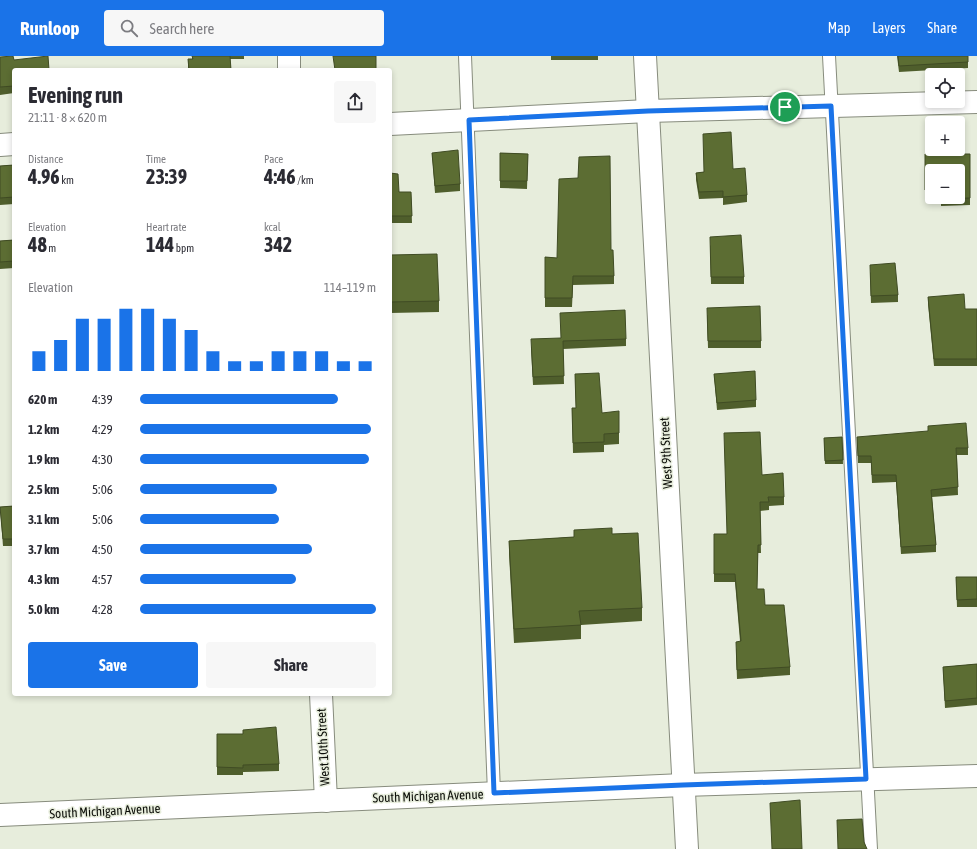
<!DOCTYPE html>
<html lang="en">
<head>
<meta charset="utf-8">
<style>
  body { margin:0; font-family:"Asap Condensed",sans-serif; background:#f7f7f7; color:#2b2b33; height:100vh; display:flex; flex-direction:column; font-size:15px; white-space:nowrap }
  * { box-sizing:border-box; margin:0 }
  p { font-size:13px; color:#7c7c81 }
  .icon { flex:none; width:22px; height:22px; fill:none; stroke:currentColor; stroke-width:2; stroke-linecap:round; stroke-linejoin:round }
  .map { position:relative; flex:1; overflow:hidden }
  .details { position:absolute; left:12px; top:12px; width:380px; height:628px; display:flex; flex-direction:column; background:#fff; border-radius:4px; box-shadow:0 2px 6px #0003 }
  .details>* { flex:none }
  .fabs { position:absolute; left:925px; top:12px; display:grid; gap:8px }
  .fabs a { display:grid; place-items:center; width:40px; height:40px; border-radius:4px; background:#fff; box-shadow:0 2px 6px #0003; font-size:20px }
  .pin { position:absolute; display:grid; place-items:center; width:34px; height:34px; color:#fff; margin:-17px; border:2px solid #fff; border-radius:50%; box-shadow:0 1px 4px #0007 }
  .round { display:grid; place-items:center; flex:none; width:42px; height:42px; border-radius:4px; background:#f7f7f7 }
  .summary { display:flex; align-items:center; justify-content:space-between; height:68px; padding:0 16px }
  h1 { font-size:22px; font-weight:700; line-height:30px }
  .stats { display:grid; grid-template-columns:repeat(3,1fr); gap:6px; height:68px; padding:4px 16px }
  .stats div { display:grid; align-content:center }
  .stats b { font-size:20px; font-weight:700 }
  .stats small { font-size:11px; font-weight:400 }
  .stats p { font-size:11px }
  .chart { height:112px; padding:8px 16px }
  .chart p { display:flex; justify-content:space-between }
  .chart svg { width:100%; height:72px; margin-top:4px; stroke:#1a73e8; stroke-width:6 }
  .primary-button { display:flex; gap:8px; margin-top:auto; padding:8px 16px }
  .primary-button a { flex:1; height:46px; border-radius:4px; background:#1a73e8; color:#fff; font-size:16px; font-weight:700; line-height:46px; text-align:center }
  .primary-button a+a { background:#f7f7f7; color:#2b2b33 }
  ul { padding:0 16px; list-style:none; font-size:13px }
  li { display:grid; grid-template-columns:64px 48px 1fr; align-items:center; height:30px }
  li i { height:10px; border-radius:5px; background:#1a73e8 }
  header { display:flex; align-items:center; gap:24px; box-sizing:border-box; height:56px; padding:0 20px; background:#1a73e8; color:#fff }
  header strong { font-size:19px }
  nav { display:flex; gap:22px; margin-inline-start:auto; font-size:14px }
  .search { width:280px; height:36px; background:#f7f7f7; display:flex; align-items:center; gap:10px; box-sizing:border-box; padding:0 14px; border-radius:4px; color:#7c7c81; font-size:15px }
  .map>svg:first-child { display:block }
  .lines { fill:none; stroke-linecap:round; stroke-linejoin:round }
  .lane-casing { stroke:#878c7d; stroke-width:14 }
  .street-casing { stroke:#878c7d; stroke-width:24 }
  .lane { stroke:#fff; stroke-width:12 }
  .street { stroke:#fff; stroke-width:22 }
  .wall { fill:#4f5e2c; fill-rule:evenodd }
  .building { fill:#5c6d33; stroke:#404c24 }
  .route-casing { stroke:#fff; stroke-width:8 }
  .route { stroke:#1a73e8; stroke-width:5 }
  .labels { text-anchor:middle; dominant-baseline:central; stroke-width:3; stroke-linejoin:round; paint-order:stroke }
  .street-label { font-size:13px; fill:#0b0d08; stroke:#e7eddc }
</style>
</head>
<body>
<header>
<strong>Runloop</strong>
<div class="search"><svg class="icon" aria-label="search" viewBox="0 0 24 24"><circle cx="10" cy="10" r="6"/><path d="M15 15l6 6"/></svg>Search here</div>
<nav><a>Map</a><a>Layers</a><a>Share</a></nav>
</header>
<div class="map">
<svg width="977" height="793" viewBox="0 0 977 793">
  <rect width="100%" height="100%" fill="#e7eddc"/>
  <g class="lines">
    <!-- lane casing -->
    <g class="lane-casing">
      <g id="lane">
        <path d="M 465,0 L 494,737"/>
        <path d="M 829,0 L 871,793"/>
      </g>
    </g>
    <!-- street casing -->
    <g class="street-casing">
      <g id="street">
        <path d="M 289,0 L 289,14"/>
        <path d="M 645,0 L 687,793"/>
        <path d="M 390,68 L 648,55 L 977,46"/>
        <path d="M 0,89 L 14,88"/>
        <path d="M 321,638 L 326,745"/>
        <path d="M 0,759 L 683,729 L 977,720"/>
      </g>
    </g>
    <!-- lane -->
    <use href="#lane" class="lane"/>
    <!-- street -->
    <use href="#street" class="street"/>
  </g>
  <!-- wall -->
  <g class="wall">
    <path d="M 192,0 L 244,0 L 244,3 L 230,3 L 231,14 L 188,14 L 188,3 L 192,3 Z"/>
    <rect x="551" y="0" width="47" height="4"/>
    <path d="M 897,0 L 968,0 L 968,12 L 899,16 Z"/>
    <path d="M 0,1 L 14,14 L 14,37 L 0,39 Z"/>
    <path d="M 432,97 L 460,128 L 460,135 L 435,137 Z"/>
    <path d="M 500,97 L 528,98 L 527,133 L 500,132 Z"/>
    <path d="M 925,98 L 970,98 L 970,149 L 941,150 L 941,142 L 925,142 ZM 932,115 L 958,141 L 932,141 Z"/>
    <path d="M 14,109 L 14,148 L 0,149 L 0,110 Z"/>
    <path d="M 733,113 L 747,139 L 747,146 L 723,149 L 723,142 L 699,143 L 696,124 L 696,117 Z"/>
    <path d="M 390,117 L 399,136 L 411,136 L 412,167 L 390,167 Z"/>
    <path d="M 14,184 L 14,212 L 0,213 L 0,185 Z"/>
    <path d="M 710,189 L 744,221 L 744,228 L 711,228 Z"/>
    <path d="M 611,194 L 614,220 L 614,228 L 573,229 L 572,251 L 545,251 L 545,201 L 557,202 Z"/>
    <path d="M 390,199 L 439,245 L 439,256 L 390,257 Z"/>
    <path d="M 870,216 L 898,239 L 898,246 L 871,247 Z"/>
    <path d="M 928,241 L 965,253 L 977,253 L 977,310 L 934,310 L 928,248 Z"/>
    <path d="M 707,259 L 761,285 L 761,292 L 708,292 Z"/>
    <path d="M 561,282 L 626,283 L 626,290 L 563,293 L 564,328 L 533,329 L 531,291 Z"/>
    <path d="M 575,318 L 602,357 L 619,377 L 619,388 L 604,389 L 604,396 L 573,397 L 572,352 L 576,352 Z"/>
    <path d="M 714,318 L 756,344 L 756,351 L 717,354 Z"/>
    <path d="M 842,381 L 843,408 L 825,408 L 824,382 Z"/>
    <path d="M 857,381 L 968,392 L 968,399 L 957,399 L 958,439 L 932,441 L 936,489 L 936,496 L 901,498 L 896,426 L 872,427 L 871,407 L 858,407 Z"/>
    <path d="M 762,419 L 784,441 L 784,449 L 769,450 L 769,454 L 760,455 L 761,497 L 758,497 L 757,533 L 765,549 L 790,611 L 790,619 L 737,623 L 736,594 L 740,585 L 735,526 L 714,526 L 714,478 L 727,478 Z"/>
    <path d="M 14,450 L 14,490 L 3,490 L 0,451 Z"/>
    <path d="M 612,478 L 642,552 L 642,565 L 581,569 L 581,583 L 514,587 L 509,498 L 509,485 L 574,481 Z"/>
    <path d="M 956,521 L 977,521 L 977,551 L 957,551 Z"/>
    <path d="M 977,608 L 977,649 L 945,652 L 943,611 Z"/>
    <path d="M 243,674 L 279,708 L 279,715 L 243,716 L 243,719 L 217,719 L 217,678 L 243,678 Z"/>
  </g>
  <!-- building -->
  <g class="building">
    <path d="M 13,0 L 14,4 L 48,0 L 49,14 L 14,14 L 14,30 L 0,31 L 0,1 Z"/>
    <path d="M 192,0 L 230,0 L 231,14 L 189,14 L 188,3 L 193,3 Z"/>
    <path d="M 333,0 L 376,0 L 376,14 L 335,14 Z"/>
    <path d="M 898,0 L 968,0 L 968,6 L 899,10 Z"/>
    <path d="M 731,76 L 733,113 L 745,112 L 747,139 L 723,141 L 723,135 L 699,136 L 696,117 L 704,116 L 703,78 Z"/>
    <path d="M 458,94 L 460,128 L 435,130 L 432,97 Z"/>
    <path d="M 500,97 L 528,98 L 527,125 L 500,125 Z"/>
    <path d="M 925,98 L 970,98 L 970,142 L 941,143 L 941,141 L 958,141 L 958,115 L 932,115 L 932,135 L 925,134 Z"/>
    <path d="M 610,100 L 611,194 L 613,194 L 614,220 L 573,220 L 572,242 L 545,242 L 545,201 L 557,202 L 559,123 L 578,122 L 579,101 Z"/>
    <path d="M 14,109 L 14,141 L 0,142 L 0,110 Z"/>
    <path d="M 390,117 L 398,118 L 399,136 L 411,136 L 412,160 L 390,160 Z"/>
    <path d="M 741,179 L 744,221 L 711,221 L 710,181 Z"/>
    <path d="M 14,184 L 14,205 L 0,206 L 0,185 Z"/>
    <path d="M 437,198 L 439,245 L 390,246 L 390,199 Z"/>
    <path d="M 895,207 L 898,239 L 871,240 L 870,209 Z"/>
    <path d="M 964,238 L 965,253 L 977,253 L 977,303 L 934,303 L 928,241 Z"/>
    <path d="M 760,250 L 761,285 L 708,285 L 707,252 Z"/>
    <path d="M 625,254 L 626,283 L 563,285 L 564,320 L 533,321 L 531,283 L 561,282 L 560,257 Z"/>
    <path d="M 755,315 L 756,344 L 717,347 L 714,318 Z"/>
    <path d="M 599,317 L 602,357 L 619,355 L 619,377 L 604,378 L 604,386 L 573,387 L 572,352 L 576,352 L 575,318 Z"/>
    <path d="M 966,367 L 968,392 L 956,392 L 958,431 L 931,434 L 936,489 L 901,491 L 896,419 L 872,419 L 871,400 L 858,400 L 857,381 L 928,375 L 928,370 Z"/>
    <path d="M 760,376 L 762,419 L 783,417 L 784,441 L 768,441 L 769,446 L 760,446 L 761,489 L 758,489 L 757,533 L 764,533 L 765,549 L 784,549 L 790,611 L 737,614 L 736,586 L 741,585 L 735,518 L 714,518 L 714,478 L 727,478 L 724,377 Z"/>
    <path d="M 842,381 L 843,404 L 825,405 L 824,382 Z"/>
    <path d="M 14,450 L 14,483 L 3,483 L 0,451 Z"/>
    <path d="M 612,472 L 612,478 L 638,477 L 642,552 L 579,555 L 581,569 L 514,573 L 509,485 L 574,481 L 574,474 Z"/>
    <path d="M 956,521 L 977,521 L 977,543 L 957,544 Z"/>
    <path d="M 977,608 L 977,642 L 945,645 L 943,611 Z"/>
    <path d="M 276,671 L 279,708 L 243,709 L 243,712 L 217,711 L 217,678 L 243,678 L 243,674 Z"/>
    <path d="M 800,744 L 802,793 L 772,793 L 770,747 Z"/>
    <path d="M 862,763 L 864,786 L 867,793 L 838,793 L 837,764 Z"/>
  </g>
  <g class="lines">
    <!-- route casing -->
    <g class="route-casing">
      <path id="route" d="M 831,50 L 866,723 L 683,729 L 494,737 L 469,64 L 648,55 Z"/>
    </g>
    <!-- route -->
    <use href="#route" class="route"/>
  </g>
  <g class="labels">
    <!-- street labels -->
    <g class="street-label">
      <text transform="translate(666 397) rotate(-93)">West 9th Street</text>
      <text transform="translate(323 691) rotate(-93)">West 10th Street</text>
      <text transform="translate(428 740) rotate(-2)">South Michigan Avenue</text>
      <text transform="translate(105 755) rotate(-3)">South Michigan Avenue</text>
    </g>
  </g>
</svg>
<div class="fabs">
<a><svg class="icon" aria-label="locate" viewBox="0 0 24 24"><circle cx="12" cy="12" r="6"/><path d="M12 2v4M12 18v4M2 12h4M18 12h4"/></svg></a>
<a>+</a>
<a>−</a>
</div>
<div class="pin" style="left:785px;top:51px;background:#1e9e55"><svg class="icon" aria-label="arrive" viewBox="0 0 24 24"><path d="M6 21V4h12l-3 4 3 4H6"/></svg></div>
<section class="details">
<div class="summary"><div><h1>Evening run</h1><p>21:11 · 8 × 620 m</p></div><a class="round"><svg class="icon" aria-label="share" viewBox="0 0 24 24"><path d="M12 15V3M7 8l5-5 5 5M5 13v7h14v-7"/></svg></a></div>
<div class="stats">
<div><p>Distance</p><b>4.96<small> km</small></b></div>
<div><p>Time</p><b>23:39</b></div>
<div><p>Pace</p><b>4:46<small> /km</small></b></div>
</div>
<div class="stats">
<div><p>Elevation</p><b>48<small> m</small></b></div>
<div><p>Heart rate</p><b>144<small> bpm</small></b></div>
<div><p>kcal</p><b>342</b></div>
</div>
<div class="chart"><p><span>Elevation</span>114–119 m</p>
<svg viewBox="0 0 160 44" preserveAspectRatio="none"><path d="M5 44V32M15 44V25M25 44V12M35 44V12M45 44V6M55 44V6M65 44V12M75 44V19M85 44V32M95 44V38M105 44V38M115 44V32M125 44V32M135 44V32M145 44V38M155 44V38"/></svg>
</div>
<ul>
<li><b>620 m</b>4:39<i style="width:84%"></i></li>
<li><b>1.2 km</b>4:29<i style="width:98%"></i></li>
<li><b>1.9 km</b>4:30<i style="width:97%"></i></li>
<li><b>2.5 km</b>5:06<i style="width:58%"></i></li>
<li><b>3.1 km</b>5:06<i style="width:59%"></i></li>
<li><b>3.7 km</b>4:50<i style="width:73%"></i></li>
<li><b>4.3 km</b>4:57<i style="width:66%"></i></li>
<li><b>5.0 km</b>4:28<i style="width:100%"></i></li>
</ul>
<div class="primary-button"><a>Save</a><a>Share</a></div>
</section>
</div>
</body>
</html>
